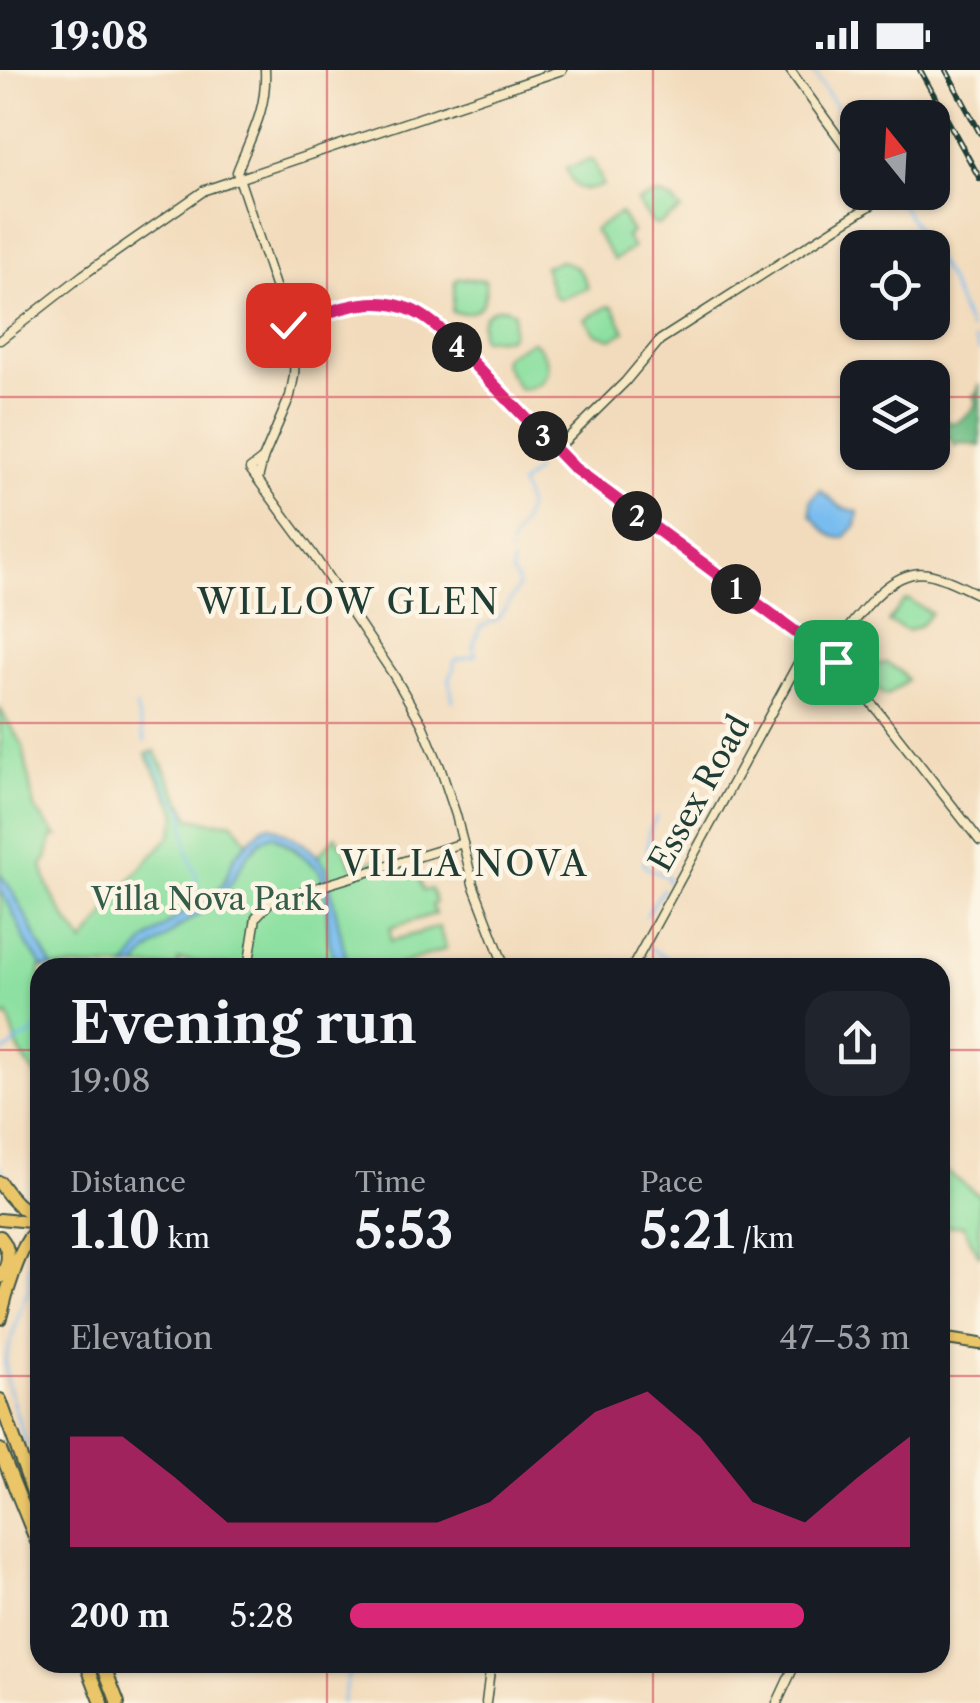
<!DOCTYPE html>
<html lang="en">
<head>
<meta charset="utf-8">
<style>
  body { margin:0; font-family:"Libre Caslon Text",serif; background:#20242c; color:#f1f3f6; height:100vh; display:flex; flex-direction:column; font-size:38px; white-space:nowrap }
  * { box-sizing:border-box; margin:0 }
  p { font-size:32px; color:#9ea1a6 }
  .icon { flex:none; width:55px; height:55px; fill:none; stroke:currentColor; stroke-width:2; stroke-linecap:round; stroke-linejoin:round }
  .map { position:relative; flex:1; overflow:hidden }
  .side { position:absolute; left:30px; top:888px; width:920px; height:715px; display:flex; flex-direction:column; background:#171b24; border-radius:30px; box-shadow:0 2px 8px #0004 }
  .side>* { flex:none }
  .needle { width:65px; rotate:342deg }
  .buttons { position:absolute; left:840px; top:30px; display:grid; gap:20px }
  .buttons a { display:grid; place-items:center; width:110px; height:110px; border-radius:20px; background:#171b24; box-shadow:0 2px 8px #0004; font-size:50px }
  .pin { position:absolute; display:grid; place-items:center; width:85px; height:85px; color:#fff; margin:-42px; border-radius:20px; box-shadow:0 5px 15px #0006 }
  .km { position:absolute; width:50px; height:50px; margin:-25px; border-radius:50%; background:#222; color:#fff; font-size:28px; line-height:50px; text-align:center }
  .round { display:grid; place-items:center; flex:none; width:105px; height:105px; border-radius:30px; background:#20242c }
  .overview { display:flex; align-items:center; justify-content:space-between; height:170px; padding:0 40px }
  h1 { font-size:55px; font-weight:700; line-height:75px }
  .metrics { display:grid; grid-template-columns:repeat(3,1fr); gap:15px; height:170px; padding:10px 40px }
  .metrics div { display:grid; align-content:center }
  .metrics b { font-size:50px; font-weight:700 }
  .metrics small { font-size:28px; font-weight:400 }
  .metrics p { font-size:28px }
  .chart { height:280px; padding:20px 40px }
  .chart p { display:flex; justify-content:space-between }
  .chart svg { width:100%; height:180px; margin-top:10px; fill:#db2777; opacity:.7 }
  ul { padding:0 40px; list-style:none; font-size:32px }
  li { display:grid; grid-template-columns:160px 120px 1fr; align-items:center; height:75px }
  li i { height:25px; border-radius:12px; background:#db2777 }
  .status { display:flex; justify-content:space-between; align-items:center; height:70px; padding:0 50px; background:#171b24; direction:ltr }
  .status svg { height:28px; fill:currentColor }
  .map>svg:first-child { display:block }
  .green { fill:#8de0a1; stroke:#568e6a; stroke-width:2.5 }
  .forest { fill:#72be87; stroke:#487e5e; stroke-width:2.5 }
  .water { fill:#79bdf0; stroke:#4c7d92; stroke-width:2.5 }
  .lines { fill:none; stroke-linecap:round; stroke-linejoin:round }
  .stream { stroke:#79bdf0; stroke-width:2.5 }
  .secondary-casing { stroke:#3f5548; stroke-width:11 }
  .primary-casing { stroke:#3f5548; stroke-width:14 }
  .highway-casing { stroke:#3f5548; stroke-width:16 }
  .secondary { stroke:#f7e8c3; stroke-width:8 }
  .primary { stroke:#ebc669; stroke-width:10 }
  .highway { stroke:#ebc669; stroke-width:12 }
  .rail-casing { stroke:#1f3d34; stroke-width:6 }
  .rail { stroke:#fcf5e5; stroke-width:2.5; stroke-dasharray:8; stroke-linecap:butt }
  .route-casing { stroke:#fff; stroke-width:20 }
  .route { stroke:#db2777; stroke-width:12 }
  .grid { fill:none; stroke:#d1495b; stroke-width:2.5; stroke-opacity:0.55 }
  .labels { text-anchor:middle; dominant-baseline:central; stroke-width:9; stroke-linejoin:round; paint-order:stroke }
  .street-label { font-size:32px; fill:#1f3d34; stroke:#fcf5e5 }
  .park-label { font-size:32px; fill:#355e4a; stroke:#fcf5e5 }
  .neighbourhood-label { font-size:35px; letter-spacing:2.5px; fill:#1f3d34; stroke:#fcf5e5 }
</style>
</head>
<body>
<div class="status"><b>19:08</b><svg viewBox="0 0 49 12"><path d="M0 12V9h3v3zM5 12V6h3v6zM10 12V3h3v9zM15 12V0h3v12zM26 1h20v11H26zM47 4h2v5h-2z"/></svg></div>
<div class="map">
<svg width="980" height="1633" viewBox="0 0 980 1633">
  <rect width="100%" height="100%" fill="#fcf5e5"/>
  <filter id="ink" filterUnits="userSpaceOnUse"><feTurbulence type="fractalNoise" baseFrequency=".01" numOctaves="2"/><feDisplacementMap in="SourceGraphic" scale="20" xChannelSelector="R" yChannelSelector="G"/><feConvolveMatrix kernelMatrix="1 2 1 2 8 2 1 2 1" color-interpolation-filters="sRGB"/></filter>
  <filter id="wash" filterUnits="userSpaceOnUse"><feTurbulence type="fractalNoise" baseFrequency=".0048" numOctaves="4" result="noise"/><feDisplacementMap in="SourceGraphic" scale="40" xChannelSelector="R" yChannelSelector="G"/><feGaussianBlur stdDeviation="2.25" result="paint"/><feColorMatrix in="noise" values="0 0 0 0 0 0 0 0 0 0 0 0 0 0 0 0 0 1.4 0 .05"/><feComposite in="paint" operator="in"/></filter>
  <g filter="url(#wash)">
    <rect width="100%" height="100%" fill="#f2dbbc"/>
    <!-- green -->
    <g class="green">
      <path d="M 590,90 L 594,91 L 603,115 C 583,125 572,119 566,98 Z"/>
      <path d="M 661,125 L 672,130 L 681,140 L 658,155 L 653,154 L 637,132 L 650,126 Z"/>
      <path d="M 620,143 L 632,162 L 626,167 L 633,178 L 614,190 L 594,160 Z"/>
      <path d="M 561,191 C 577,194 583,204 588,218 L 560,229 L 553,225 L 544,196 Z"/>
      <path d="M 459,208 L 485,210 C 488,235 478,247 452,242 L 455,211 Z"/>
      <path d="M 609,236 L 614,238 L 625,262 L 611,269 L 595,263 L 585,249 Z"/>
      <path d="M 506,238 L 514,242 L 512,264 L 508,268 L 481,269 C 479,249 485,238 506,238 Z"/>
      <path d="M 532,271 C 556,290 552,318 519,319 L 503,292 L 505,286 Z"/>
      <path d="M 909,530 L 931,543 L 921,555 L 908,561 L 888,552 L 904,531 Z"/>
      <path d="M 887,593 L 901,602 L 907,610 L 888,625 L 883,625 L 865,602 L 874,595 Z"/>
      <path d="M 0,639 L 23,676 L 34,738 L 57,767 L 52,767 L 47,789 L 42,795 C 48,825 66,850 84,873 L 132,808 L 171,765 L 177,743 L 146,684 L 155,681 L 190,748 L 215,752 L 233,752 L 252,779 L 266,767 L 272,765 L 312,792 L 336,766 L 353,796 L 379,789 L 384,801 L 414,792 L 423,821 L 431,819 L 436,833 L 432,835 L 435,844 L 390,858 L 391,871 L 439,857 L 446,879 L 398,895 L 398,898 L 241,898 L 179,890 L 177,897 L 40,898 L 40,1013 L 19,981 L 8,946 L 0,948 Z"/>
      <path d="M 940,1097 L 980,1126 L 980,1187 L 963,1156 L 940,1156 Z"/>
    </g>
    <!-- forest -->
    <path class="forest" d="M 980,314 L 980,376 L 961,373 L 955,376 C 950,365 943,363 937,355 L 933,355 L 933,344 L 951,353 C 961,352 972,342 976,333 L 973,325 L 977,323 Z"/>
    <!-- water -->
    <g class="water">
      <path d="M 820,420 L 841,437 L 858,442 L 856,455 L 844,468 C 828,469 821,456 811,445 L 811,430 Z"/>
      <path d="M 270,755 C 291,766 313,776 326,797 L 348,897 L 336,897 L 329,871 L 326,820 L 319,800 L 294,778 L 272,765 L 261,771 L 247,786 L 221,830 L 183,854 L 146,884 L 136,897 L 125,898 L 145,872 L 178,846 L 215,825 L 224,813 L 235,785 L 263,757 Z"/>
      <path d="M 0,804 C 23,832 33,867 53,897 L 43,897 L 28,876 L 10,836 L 0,821 Z"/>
    </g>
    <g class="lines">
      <!-- stream -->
      <g class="stream">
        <path d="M 812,0 L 858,69"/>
        <path d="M 897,128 L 929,178"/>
        <path d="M 932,183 L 948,209 L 970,260"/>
        <path d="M 975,270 L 980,281"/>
        <path d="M 510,477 C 519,449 536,448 520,415 L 536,400"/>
        <path d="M 509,484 L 509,482"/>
        <path d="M 453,631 L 449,610 L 454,599 L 454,592 L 457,590 L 476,585 L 473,577 L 480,557 L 498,549 L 518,518 L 517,511 L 512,504 L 512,492"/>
        <path d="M 136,637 L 145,672"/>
        <path d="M 151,685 L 172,726 L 184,739 C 185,762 185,784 197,805 L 195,812 L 205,831"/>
        <path d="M 657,746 L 649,761 L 647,786 L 643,793 L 646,797 L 668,807 L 667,812"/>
        <path d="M 646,846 L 663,819"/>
        <path d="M 650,878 L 667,888 L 666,898"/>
        <path d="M 0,983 L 8,980 L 19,970 L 30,966 L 40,956"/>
        <path d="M 0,1097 L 22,1129"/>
        <path d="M 26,1375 L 7,1313 L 5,1291 L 23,1231 L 29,1220 L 29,1197 L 39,1171"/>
        <path d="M 342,1633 L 351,1592"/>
      </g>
    </g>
  </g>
  <g filter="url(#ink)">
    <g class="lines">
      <!-- secondary casing -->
      <g class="secondary-casing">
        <g id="secondary">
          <path d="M 790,0 L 858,94"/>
          <path d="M 288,255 C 345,237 393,213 443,262 L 580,404 L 836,592 L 854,611 L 980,771"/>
          <path d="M 0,270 L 83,205 L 205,120 L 562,0"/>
          <path d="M 556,380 L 625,312 L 660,270 L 882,128 L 878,122"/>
          <path d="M 263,389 L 250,399 L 312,483 L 393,604 L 422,654 L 440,697 L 456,745 L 473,814 L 505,898"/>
          <path d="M 258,409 L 263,389 L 290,326 L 294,306 L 295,284 L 288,255 L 237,102 C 251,65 267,41 265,0"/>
          <path d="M 827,585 C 851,557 887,496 928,504 C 946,507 963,518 980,525"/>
          <path d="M 248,898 L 256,847 L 270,832 L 463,773"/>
          <path d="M 632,898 L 809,573"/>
          <path d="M 486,1633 L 491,1592"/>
          <path d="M 777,1633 L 796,1592"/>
        </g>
      </g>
      <!-- primary casing -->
      <g class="primary-casing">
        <g id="primary">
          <path d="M 0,1149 L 40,1153"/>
          <path d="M 940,1268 L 980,1274"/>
        </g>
      </g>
      <!-- highway casing -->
      <g class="highway-casing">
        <g id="highway">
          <path d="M 0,1113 C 11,1129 22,1141 40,1148"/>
          <path d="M 0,1167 C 11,1180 10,1194 0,1207"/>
          <path d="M 0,1248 C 5,1226 20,1174 37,1159"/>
          <path d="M 0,1330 L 38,1436"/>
          <path d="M 0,1380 L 40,1479"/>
          <path d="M 86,1592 L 102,1633"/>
          <path d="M 102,1592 L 118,1633"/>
        </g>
      </g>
      <!-- secondary -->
      <use href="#secondary" class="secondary"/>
      <!-- primary -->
      <use href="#primary" class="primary"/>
      <!-- highway -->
      <use href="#highway" class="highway"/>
      <!-- rail casing -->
      <g class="rail-casing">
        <g id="rail">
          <path d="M 920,0 L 980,109"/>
          <path d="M 946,0 L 980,63"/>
        </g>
      </g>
      <!-- rail -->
      <use href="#rail" class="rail"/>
    </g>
  </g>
  <g class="lines" filter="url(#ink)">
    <!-- route casing -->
    <g class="route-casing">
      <path id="route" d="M 288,255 C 346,237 393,213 443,262 L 574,398 L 836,592"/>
    </g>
    <!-- route -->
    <use href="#route" class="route"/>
  </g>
  <!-- grid -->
  <path class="grid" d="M 327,0 L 327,898M 653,0 L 653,898M 0,327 L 858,327M 932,327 L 980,327M 0,653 L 980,653M 0,980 L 40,980M 940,980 L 980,980M 0,1306 L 40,1306M 940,1306 L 980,1306M 327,1592 L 327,1633M 653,1592 L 653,1633"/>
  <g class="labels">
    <!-- street labels -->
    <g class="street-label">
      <text transform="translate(699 723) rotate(-61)">Essex Road</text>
    </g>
    <!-- park labels -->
    <g class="park-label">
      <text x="207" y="828">Villa Nova Park</text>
    </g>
    <!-- neighbourhood labels -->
    <g class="neighbourhood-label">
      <text x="349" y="531">WILLOW GLEN</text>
      <text x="465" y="793">VILLA NOVA</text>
    </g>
  </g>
</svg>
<div class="buttons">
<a><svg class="needle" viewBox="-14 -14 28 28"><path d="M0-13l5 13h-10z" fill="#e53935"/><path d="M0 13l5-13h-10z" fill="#9ea1a6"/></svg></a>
<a><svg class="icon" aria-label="locate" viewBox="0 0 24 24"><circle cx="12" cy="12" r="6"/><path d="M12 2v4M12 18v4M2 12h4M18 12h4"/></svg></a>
<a><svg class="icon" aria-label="layers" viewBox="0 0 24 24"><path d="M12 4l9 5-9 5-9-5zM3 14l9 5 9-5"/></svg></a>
</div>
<div class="pin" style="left:836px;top:592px;background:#1e9e55"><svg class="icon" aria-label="arrive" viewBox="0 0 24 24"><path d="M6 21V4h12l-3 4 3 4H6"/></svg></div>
<div class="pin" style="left:288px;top:255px;background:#d93025"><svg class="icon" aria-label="check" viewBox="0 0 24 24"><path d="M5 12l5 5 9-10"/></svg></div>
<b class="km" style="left:736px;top:519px">1</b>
<b class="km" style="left:637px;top:446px">2</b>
<b class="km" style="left:543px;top:366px">3</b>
<b class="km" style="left:457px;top:277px">4</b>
<section class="side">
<div class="overview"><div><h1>Evening run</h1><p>19:08</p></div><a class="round"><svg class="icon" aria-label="share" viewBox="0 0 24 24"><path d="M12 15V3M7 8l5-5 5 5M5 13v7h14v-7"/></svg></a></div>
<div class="metrics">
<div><p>Distance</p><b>1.10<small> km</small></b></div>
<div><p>Time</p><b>5:53</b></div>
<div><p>Pace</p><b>5:21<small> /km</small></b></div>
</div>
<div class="chart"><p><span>Elevation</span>47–53 m</p>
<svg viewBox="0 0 160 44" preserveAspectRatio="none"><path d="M0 44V17L10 17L20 27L30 38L40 38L50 38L60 38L70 38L80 33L90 22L100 11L110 6L120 17L130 33L140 38L150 27L160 17V44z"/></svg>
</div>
<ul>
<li><b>200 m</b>5:28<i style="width:81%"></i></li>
</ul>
</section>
</div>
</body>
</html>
